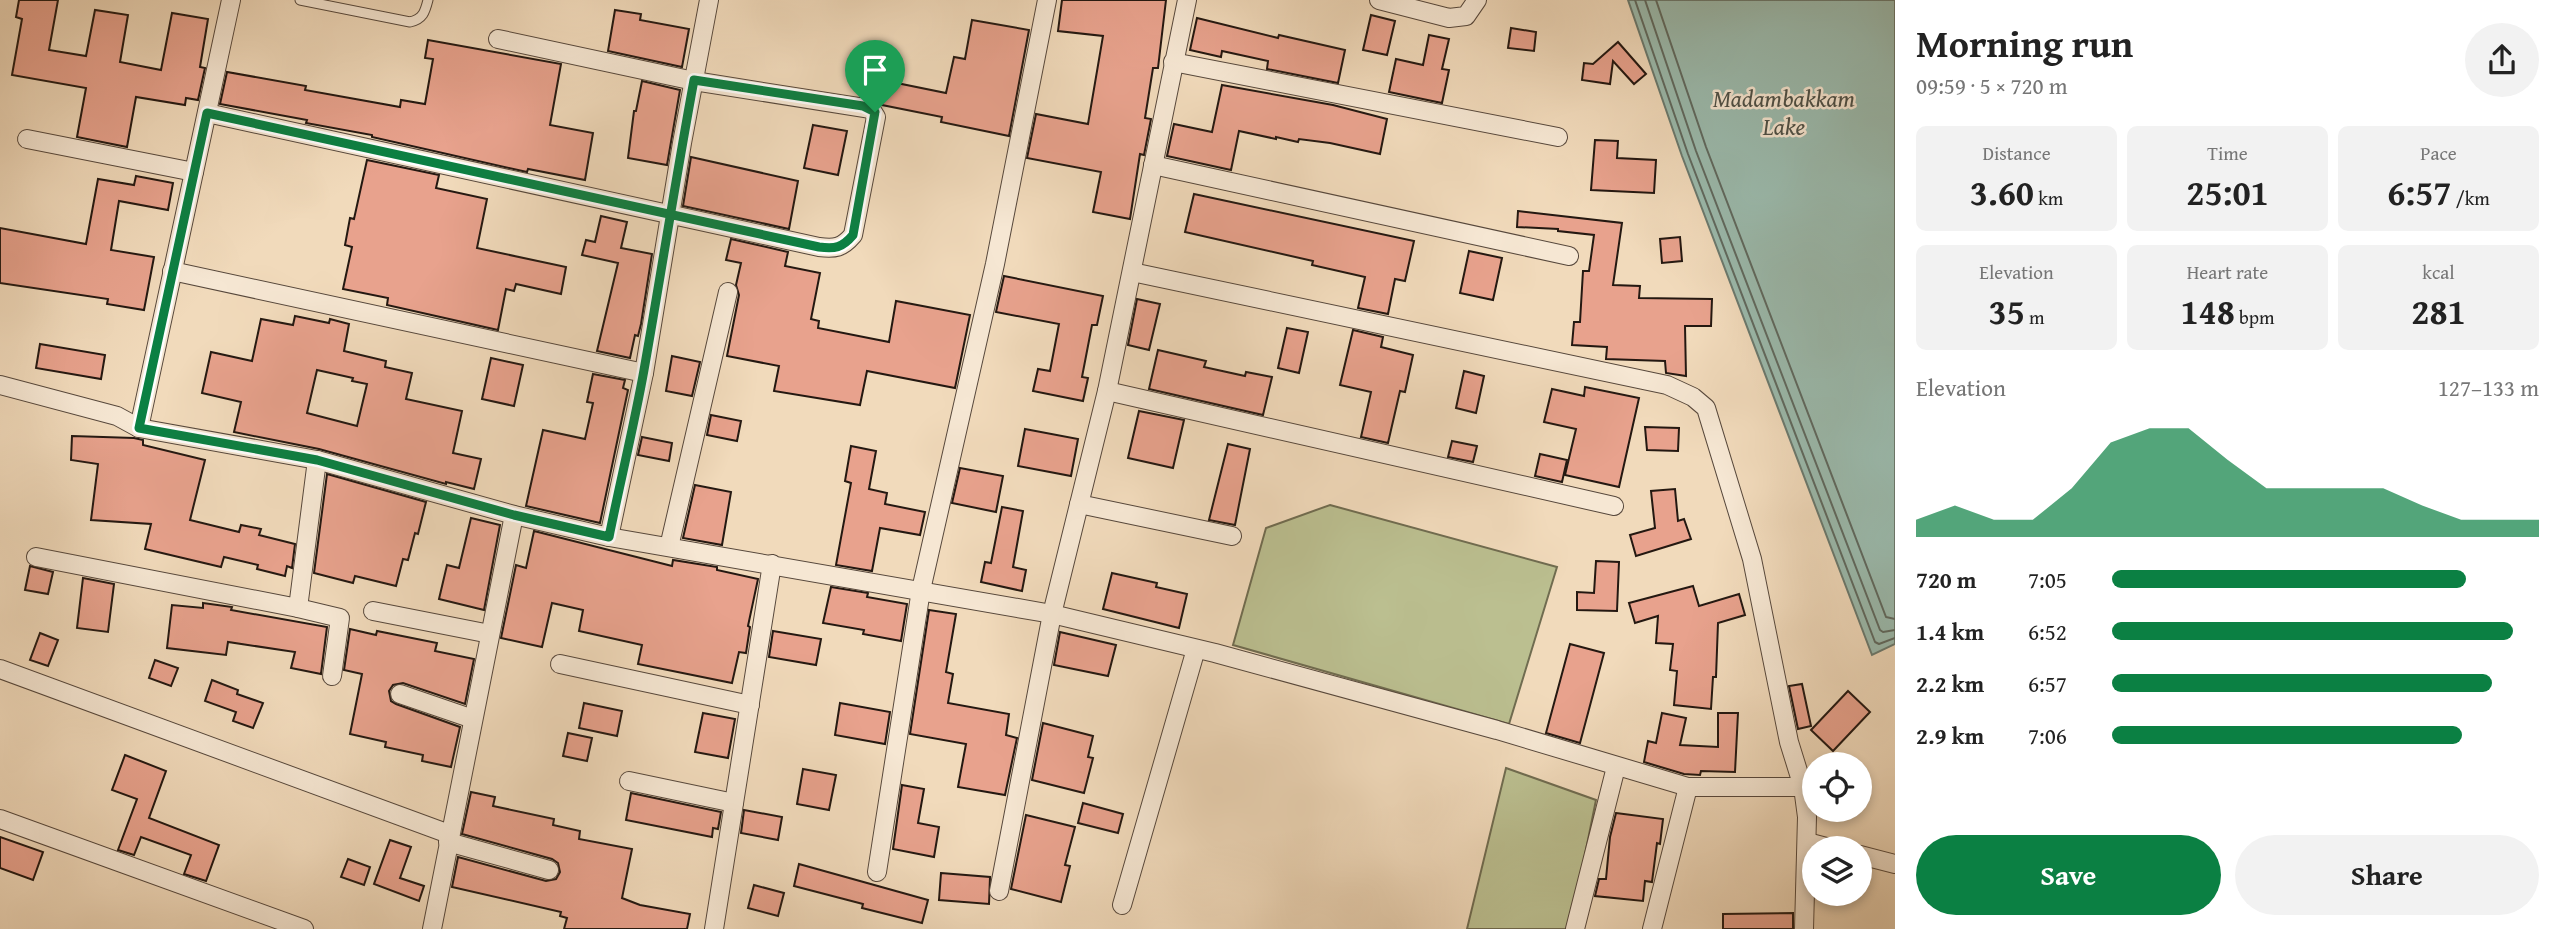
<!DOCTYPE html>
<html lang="en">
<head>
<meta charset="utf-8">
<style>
  body { margin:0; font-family:"Gentium Book Plus",serif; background:#f2f2f2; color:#222; height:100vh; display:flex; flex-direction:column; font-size:26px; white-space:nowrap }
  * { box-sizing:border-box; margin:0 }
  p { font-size:23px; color:#767676 }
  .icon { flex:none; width:38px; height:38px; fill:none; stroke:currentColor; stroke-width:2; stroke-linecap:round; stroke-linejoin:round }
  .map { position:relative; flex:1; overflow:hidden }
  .side { display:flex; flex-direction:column; background:#fff; width:665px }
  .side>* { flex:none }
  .controls { position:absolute; left:1802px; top:752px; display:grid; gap:14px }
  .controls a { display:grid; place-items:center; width:70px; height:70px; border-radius:50%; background:#fff; box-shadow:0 4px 10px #0003; font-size:35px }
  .pin { position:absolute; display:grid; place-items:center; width:60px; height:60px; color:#fff; margin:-72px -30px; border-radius:50% 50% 50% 0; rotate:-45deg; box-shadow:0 0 7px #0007 }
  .pin .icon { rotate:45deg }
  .round { display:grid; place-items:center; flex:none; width:74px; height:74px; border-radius:37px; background:#f2f2f2 }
  .summary { display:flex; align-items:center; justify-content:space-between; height:119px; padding:0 21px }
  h1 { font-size:38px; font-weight:700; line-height:52px }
  .figures { display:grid; grid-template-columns:repeat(3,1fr); gap:10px; height:119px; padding:7px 21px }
  .figures div { display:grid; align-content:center; border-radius:10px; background:#f2f2f2; text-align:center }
  .figures b { font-size:35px; font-weight:700 }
  .figures small { font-size:19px; font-weight:400 }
  .figures p { font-size:19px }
  .chart { height:196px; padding:14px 21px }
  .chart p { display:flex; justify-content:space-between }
  .chart svg { width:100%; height:126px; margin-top:7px; fill:#0b8043; opacity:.7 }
  .button { display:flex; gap:14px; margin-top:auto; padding:14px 21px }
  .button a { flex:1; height:80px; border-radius:42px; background:#0b8043; color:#fff; font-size:28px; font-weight:700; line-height:80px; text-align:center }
  .button a+a { background:#f2f2f2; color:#222 }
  ul { padding:0 21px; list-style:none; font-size:23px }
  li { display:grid; grid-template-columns:112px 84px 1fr; align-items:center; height:52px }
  li i { height:18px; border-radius:9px; background:#0b8043 }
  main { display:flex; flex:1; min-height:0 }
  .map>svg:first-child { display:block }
  .green { fill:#bbbf90; stroke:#706c50; stroke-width:2 }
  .water { fill:#9bbbae; stroke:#6b7a6f; stroke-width:2 }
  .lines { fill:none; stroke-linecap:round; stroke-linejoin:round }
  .shore { stroke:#606a60; stroke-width:2 }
  .building { fill:#e8a28d; stroke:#241811; stroke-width:2; fill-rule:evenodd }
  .service-casing { stroke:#57483c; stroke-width:11 }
  .minor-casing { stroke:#57483c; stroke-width:20 }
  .service { stroke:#f6e7d3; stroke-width:9 }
  .minor { stroke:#f6e7d3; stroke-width:18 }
  .route-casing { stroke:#fff; stroke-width:14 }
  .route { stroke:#0b8043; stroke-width:9 }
  .labels { text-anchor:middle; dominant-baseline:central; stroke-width:5; stroke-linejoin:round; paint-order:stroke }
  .water-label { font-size:24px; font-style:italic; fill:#4e5148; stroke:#f6e7d3 }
</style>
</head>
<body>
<main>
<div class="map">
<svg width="1895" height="929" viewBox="0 0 1895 929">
  <rect width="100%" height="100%" fill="#f1dabb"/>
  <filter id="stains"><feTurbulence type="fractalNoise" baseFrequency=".00286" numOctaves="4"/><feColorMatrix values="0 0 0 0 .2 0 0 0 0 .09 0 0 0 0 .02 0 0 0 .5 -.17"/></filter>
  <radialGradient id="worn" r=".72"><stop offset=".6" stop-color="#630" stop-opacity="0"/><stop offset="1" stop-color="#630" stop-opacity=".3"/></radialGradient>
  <!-- green -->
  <g class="green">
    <path d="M 1330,505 L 1557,567 L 1509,724 L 1233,645 L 1266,528 Z"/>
    <path d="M 1506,768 L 1596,800 L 1570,929 L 1467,929 Z"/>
  </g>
  <!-- water -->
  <path class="water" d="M 1628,0 L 1895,0 L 1895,644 L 1872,655 L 1682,156 Z"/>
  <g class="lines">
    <!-- shore -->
    <g class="shore">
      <path d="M 1635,0 L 1688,154 L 1875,642 L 1879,644 L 1895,638"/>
      <path d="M 1645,0 L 1696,151 L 1880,630 L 1883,632 L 1895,630"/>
      <path d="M 1656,0 L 1706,147 L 1886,617 L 1895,619"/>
    </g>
  </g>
  <!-- building -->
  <g class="building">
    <path d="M 19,0 L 58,0 L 49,50 L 86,56 L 95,10 L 128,15 L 120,62 L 161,70 L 172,13 L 208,19 L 200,67 L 205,68 L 198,100 L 186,98 L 185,105 L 136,97 L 127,147 L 77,137 L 86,88 L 12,75 L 22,19 L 16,17 Z"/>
    <path d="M 1062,0 L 1166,0 L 1158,68 L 1153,68 L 1145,118 L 1151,119 L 1144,155 L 1140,154 L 1130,219 L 1093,212 L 1101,172 L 1027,158 L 1036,114 L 1088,124 L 1103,36 L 1058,31 Z"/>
    <path d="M 615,10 L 641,14 L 640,20 L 689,29 L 682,67 L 608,51 Z"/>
    <path d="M 1371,15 L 1395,21 L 1387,55 L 1363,50 Z"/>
    <path d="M 1197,18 L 1278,38 L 1279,35 L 1345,50 L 1338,83 L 1267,69 L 1268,61 L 1222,51 L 1221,57 L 1190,50 Z"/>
    <path d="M 972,20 L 1029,30 L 1009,136 L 941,122 L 942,117 L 882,105 L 873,98 L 877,79 L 946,93 L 954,57 L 965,59 Z"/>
    <path d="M 1511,28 L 1536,32 L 1534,51 L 1508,48 Z"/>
    <path d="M 1429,35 L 1449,39 L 1442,69 L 1449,70 L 1442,103 L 1389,92 L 1396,59 L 1423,65 Z"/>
    <path d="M 428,40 L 561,64 L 550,125 L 593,133 L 585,180 L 528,169 L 527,172 L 372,137 L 372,135 L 306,123 L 307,120 L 220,104 L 227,72 L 306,86 L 305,90 L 400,107 L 401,100 L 425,104 L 433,59 L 425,58 Z"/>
    <path d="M 1618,42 L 1646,74 L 1634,84 L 1613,61 L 1610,84 L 1582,80 L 1584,63 L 1593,64 Z"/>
    <path d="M 642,81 L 680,90 L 667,165 L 628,158 L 634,111 L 636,111 Z"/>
    <path d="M 1222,85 L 1333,105 L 1387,119 L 1380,154 L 1330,143 L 1299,139 L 1298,142 L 1276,137 L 1276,139 L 1239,131 L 1231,170 L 1167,156 L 1174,124 L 1212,132 Z"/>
    <path d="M 813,125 L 847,131 L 838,175 L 804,168 Z"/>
    <path d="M 1595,140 L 1618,141 L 1617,158 L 1656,160 L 1654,193 L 1591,190 Z"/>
    <path d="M 691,157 L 798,181 L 789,229 L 683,206 Z"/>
    <path d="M 367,160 L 439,175 L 436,188 L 487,199 L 477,248 L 566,267 L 561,294 L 516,284 L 514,291 L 506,289 L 498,330 L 387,305 L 388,298 L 343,289 L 352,247 L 345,245 L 350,218 L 354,219 Z"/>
    <path d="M 136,176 L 173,183 L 168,210 L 119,201 L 111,250 L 154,257 L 144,310 L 107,304 L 108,299 L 0,283 L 0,228 L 86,244 L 98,179 L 134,185 Z"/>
    <path d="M 1194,194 L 1414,241 L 1405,281 L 1395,279 L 1388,314 L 1358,308 L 1365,277 L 1312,265 L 1313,261 L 1185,232 Z"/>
    <path d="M 1518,211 L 1622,223 L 1613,285 L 1640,286 L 1639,298 L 1712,299 L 1711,326 L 1685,326 L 1686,376 L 1666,373 L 1665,361 L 1606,359 L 1607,347 L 1572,345 L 1574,322 L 1580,322 L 1583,271 L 1589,271 L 1594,235 L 1558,231 L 1558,229 L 1517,227 Z"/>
    <path d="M 601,216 L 627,222 L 621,248 L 652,254 L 641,324 L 638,336 L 635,335 L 630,358 L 597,351 L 618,263 L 582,255 L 586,240 L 595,242 Z"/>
    <path d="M 1680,237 L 1682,261 L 1662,263 L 1660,239 Z"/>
    <path d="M 731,239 L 788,252 L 785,266 L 820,273 L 811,319 L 819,321 L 818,328 L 889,342 L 896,301 L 970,315 L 955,388 L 867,371 L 860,405 L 774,391 L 779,366 L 727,356 L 739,295 L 736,285 L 741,263 L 726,260 Z"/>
    <path d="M 1469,251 L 1502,258 L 1493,300 L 1460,293 Z"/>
    <path d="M 1004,276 L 1103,296 L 1097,325 L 1092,325 L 1082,377 L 1088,378 L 1083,401 L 1033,391 L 1038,369 L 1050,371 L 1059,324 L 996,312 Z"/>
    <path d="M 1137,299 L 1160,304 L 1149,350 L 1128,345 Z"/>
    <path d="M 295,316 L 329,323 L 330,319 L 349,324 L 344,351 L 386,361 L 385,367 L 412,373 L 406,399 L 462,411 L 453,453 L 481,459 L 474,489 L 446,482 L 446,484 L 319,449 L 234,432 L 241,402 L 202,393 L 211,352 L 252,361 L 261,319 L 293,325 ZM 317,370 L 353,378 L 352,381 L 367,384 L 357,426 L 307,413 Z"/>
    <path d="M 1287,328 L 1308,332 L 1299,373 L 1278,368 Z"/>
    <path d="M 1353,330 L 1383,337 L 1381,347 L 1413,355 L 1405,392 L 1400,391 L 1388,443 L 1361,437 L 1371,392 L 1340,385 Z"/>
    <path d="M 40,344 L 105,355 L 101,379 L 36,368 Z"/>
    <path d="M 1158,350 L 1206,361 L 1204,367 L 1245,376 L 1246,372 L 1272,377 L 1263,415 L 1149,389 Z"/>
    <path d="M 672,356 L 700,362 L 692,396 L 666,391 Z"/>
    <path d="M 491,358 L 523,365 L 514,406 L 482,399 Z"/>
    <path d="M 1464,371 L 1484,376 L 1476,413 L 1456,408 Z"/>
    <path d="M 593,374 L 625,380 L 623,388 L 628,390 L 600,523 L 526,506 L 543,430 L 585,439 L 593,403 L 587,402 Z"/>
    <path d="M 1585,387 L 1639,398 L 1619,487 L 1565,475 L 1576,429 L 1544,422 L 1552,389 L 1584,396 Z"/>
    <path d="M 1139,411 L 1184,420 L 1173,468 L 1128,458 Z"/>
    <path d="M 711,415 L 741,421 L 737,441 L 707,435 Z"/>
    <path d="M 1645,427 L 1679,428 L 1678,451 L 1647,450 Z"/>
    <path d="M 1025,429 L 1078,439 L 1071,476 L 1018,466 Z"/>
    <path d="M 72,436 L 134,438 L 143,440 L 143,445 L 205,460 L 190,520 L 239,532 L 241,525 L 261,529 L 259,535 L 295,544 L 292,568 L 287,566 L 285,576 L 257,569 L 258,565 L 224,557 L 221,567 L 145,549 L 151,524 L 91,520 L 98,464 L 71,460 Z"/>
    <path d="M 642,437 L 672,443 L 669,461 L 638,455 Z"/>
    <path d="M 1452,441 L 1477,446 L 1473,462 L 1448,457 Z"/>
    <path d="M 1228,444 L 1250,449 L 1235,525 L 1209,520 Z"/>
    <path d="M 851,446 L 876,451 L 869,489 L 887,493 L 885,504 L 925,512 L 920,535 L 880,528 L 872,571 L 836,565 L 851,483 L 845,481 Z"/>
    <path d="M 1540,454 L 1567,460 L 1562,482 L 1535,476 Z"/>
    <path d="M 960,468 L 1003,476 L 996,512 L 952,503 Z"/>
    <path d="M 327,474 L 426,502 L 418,534 L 415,533 L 408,560 L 403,559 L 396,586 L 355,576 L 353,583 L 314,573 Z"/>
    <path d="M 695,485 L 731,492 L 722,545 L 683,538 Z"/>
    <path d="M 1675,489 L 1678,521 L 1684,519 L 1691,539 L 1636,556 L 1630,535 L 1655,528 L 1651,491 Z"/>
    <path d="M 1002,507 L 1023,511 L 1013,567 L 1026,570 L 1022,591 L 981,582 L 985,562 L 991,563 Z"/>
    <path d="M 471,518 L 500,525 L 484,610 L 439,599 L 447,565 L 459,568 Z"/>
    <path d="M 534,531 L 672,566 L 673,560 L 717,567 L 717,570 L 758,579 L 748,626 L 750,627 L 746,653 L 739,652 L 732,683 L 638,664 L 642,645 L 579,631 L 583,610 L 552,603 L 542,647 L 501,638 L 516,565 L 526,568 Z"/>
    <path d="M 1596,561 L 1619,562 L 1617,611 L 1577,610 L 1577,592 L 1594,593 Z"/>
    <path d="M 30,566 L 53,572 L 48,594 L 25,590 Z"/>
    <path d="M 1112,573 L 1157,583 L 1156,587 L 1187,594 L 1179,628 L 1103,609 Z"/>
    <path d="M 83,578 L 114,584 L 108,632 L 77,628 Z"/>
    <path d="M 1693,586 L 1699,606 L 1739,594 L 1745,615 L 1718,623 L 1716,677 L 1713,677 L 1711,709 L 1674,705 L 1677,671 L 1670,670 L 1673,644 L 1656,643 L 1658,616 L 1635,623 L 1629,603 Z"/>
    <path d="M 831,587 L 868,593 L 867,597 L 907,604 L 901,641 L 863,634 L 864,630 L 823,623 Z"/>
    <path d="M 203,603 L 232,607 L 231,610 L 327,627 L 321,674 L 291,668 L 295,652 L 228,642 L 226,655 L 167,648 L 172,605 L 203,608 Z"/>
    <path d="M 929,610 L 956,614 L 946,672 L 953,674 L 948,703 L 1009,714 L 1006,735 L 1017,738 L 1005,795 L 958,787 L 966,744 L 910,734 Z"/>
    <path d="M 350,629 L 376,635 L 377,631 L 437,643 L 435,651 L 474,659 L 465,704 L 403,683 L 393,685 L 389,691 L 391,701 L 396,704 L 460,727 L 451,767 L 422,761 L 423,755 L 385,747 L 386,742 L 350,734 L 362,674 L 344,670 Z"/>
    <path d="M 773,631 L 821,639 L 816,665 L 769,657 Z"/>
    <path d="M 1060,632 L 1116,645 L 1108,676 L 1054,665 Z"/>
    <path d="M 40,633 L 58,640 L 48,666 L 30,660 Z"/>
    <path d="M 1570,644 L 1604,653 L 1580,743 L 1546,733 Z"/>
    <path d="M 155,660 L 178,668 L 171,686 L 149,678 Z"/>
    <path d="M 212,680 L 238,690 L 237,694 L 263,703 L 253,728 L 233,721 L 236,712 L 205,701 Z"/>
    <path d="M 1802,684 L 1811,726 L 1798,729 L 1789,686 Z"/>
    <path d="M 1848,691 L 1870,712 L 1833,751 L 1811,730 Z"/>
    <path d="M 584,703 L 622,711 L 617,736 L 579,728 Z"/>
    <path d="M 840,703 L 890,712 L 885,744 L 835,735 Z"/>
    <path d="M 703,713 L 735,719 L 728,758 L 695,752 Z"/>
    <path d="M 1662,713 L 1686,718 L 1680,745 L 1718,747 L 1718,713 L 1738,713 L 1735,772 L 1701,771 L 1700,775 L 1684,774 L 1644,762 L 1648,741 L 1656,743 Z"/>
    <path d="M 1043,723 L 1093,736 L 1088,757 L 1093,758 L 1084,793 L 1032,780 Z"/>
    <path d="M 568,733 L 592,738 L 587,761 L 563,756 Z"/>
    <path d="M 125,755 L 166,771 L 149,818 L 219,845 L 206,881 L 184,874 L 191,855 L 141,837 L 134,855 L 118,850 L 137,799 L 112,790 Z"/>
    <path d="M 803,769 L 836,775 L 829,810 L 797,804 Z"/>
    <path d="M 902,785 L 924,789 L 918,823 L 939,827 L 934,857 L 893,849 Z"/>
    <path d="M 471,792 L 495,797 L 493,806 L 554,819 L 553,825 L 580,831 L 579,839 L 632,849 L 622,898 L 640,905 L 690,914 L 687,929 L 564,929 L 567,918 L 560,916 L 561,912 L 452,887 L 458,857 L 546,881 L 556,879 L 560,872 L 558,863 L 552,859 L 462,834 Z"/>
    <path d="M 631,793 L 721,812 L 718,829 L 713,828 L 712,837 L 626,820 Z"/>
    <path d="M 1083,803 L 1123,814 L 1118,833 L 1078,823 Z"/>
    <path d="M 744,810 L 782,817 L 778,840 L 741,833 Z"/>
    <path d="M 1616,813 L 1663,819 L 1660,844 L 1657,843 L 1652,882 L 1645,881 L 1643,901 L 1595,896 L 1599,879 L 1606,879 L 1610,837 Z"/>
    <path d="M 1026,815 L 1075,827 L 1065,865 L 1070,866 L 1061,902 L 1011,889 Z"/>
    <path d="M 0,837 L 43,852 L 33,880 L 0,868 Z"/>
    <path d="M 390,840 L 411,847 L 400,878 L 424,886 L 419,901 L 374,884 Z"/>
    <path d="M 348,859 L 370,867 L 364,885 L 341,877 Z"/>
    <path d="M 799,864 L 928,900 L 922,923 L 862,908 L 863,904 L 794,886 Z"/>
    <path d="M 941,873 L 990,877 L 989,904 L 939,900 Z"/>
    <path d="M 754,885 L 784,893 L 778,916 L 748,908 Z"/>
    <path d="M 1793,913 L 1793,929 L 1723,929 L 1723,914 Z"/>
  </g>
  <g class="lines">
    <!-- service casing -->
    <g class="service-casing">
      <path id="service" d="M 300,0 L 410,22 C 423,19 425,12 428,0"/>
    </g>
    <!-- minor casing -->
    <g class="minor-casing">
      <g id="minor">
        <path d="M 1379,0 L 1449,18 L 1466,16 L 1477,0"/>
        <path d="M 1173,62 L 1558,137"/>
        <path d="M 207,113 L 819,247 C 835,249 842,248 853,235 L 876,117 L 871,109 L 694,81 L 498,39"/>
        <path d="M 27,139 L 194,172"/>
        <path d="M 1153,165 L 1569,256"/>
        <path d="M 172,271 L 644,373"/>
        <path d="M 1132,272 L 1667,385 L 1693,397 L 1706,408 L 1752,559 L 1789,742 L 1803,787 L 1688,787 L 1652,929"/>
        <path d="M 0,385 L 117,416 L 139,428 L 317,460 L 514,515 L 609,537 L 1052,614 L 1215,653 L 1497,730 L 1688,787"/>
        <path d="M 1107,391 L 1614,506"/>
        <path d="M 139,428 L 231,0"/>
        <path d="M 1079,504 L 1232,536"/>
        <path d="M 609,537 L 644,373 L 682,143 L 709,0"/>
        <path d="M 669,547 L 728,292"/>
        <path d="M 36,557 L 298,608 L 317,460"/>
        <path d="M 298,608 L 340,618 L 332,676"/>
        <path d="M 373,611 L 490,634"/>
        <path d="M 560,664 L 750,705"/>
        <path d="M 0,669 L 449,834"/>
        <path d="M 400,694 L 473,719"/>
        <path d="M 629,781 L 734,803"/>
        <path d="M 1803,787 L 1807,817 L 1804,929"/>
        <path d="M 0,819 L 304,929"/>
        <path d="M 448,842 L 549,870"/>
        <path d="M 1807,842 L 1834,849"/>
        <path d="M 1860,855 L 1895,864"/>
        <path d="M 877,872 L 921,590 L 995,264 L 1047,0"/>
        <path d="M 999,891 L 1052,614 L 1107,391 L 1187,0"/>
        <path d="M 1122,905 L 1196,649"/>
        <path d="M 432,929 L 514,515"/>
        <path d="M 714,929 L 772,564"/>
        <path d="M 1575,929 L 1616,767"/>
      </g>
    </g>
    <!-- service -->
    <use href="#service" class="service"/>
    <!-- minor -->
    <use href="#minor" class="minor"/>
  </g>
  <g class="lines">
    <!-- route casing -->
    <g class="route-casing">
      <path id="route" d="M 875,112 L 853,235 C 842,248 835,249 819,247 C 615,203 411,158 207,113 L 139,428 L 317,460 L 514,515 L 609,537 C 620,482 634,426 644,370 C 661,274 676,177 694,80 L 863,106 L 875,112"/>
    </g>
    <!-- route -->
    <use href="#route" class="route"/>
  </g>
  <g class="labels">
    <!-- water labels -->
    <g class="water-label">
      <text x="1784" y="98">Madambakkam<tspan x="1784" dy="28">Lake</tspan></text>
    </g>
  </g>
  <rect width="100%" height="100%" filter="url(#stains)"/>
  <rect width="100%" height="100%" fill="url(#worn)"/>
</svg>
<div class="controls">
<a><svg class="icon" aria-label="locate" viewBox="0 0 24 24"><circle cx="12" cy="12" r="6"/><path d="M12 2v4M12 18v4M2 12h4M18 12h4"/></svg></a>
<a><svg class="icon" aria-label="layers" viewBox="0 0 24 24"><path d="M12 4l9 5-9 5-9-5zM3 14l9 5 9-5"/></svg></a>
</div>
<div class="pin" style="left:875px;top:112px;background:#1e9e55"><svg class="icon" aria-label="arrive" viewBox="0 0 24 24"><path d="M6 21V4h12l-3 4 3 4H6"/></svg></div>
</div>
<section class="side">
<div class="summary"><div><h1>Morning run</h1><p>09:59 · 5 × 720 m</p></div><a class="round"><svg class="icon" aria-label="share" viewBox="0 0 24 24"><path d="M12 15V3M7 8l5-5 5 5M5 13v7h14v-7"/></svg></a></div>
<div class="figures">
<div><p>Distance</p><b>3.60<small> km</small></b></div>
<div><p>Time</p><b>25:01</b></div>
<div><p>Pace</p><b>6:57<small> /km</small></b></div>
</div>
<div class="figures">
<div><p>Elevation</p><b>35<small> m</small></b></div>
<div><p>Heart rate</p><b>148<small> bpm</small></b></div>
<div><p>kcal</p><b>281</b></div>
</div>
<div class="chart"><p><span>Elevation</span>127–133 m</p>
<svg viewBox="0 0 160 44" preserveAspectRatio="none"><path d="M0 44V38L10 33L20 38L30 38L40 27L50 11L60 6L70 6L80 17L90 27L100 27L110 27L120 27L130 33L140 38L150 38L160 38V44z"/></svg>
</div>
<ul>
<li><b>720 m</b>7:05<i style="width:83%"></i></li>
<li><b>1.4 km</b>6:52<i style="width:94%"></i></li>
<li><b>2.2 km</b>6:57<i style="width:89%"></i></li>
<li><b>2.9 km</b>7:06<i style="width:82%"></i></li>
</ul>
<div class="button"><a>Save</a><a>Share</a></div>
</section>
</main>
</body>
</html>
